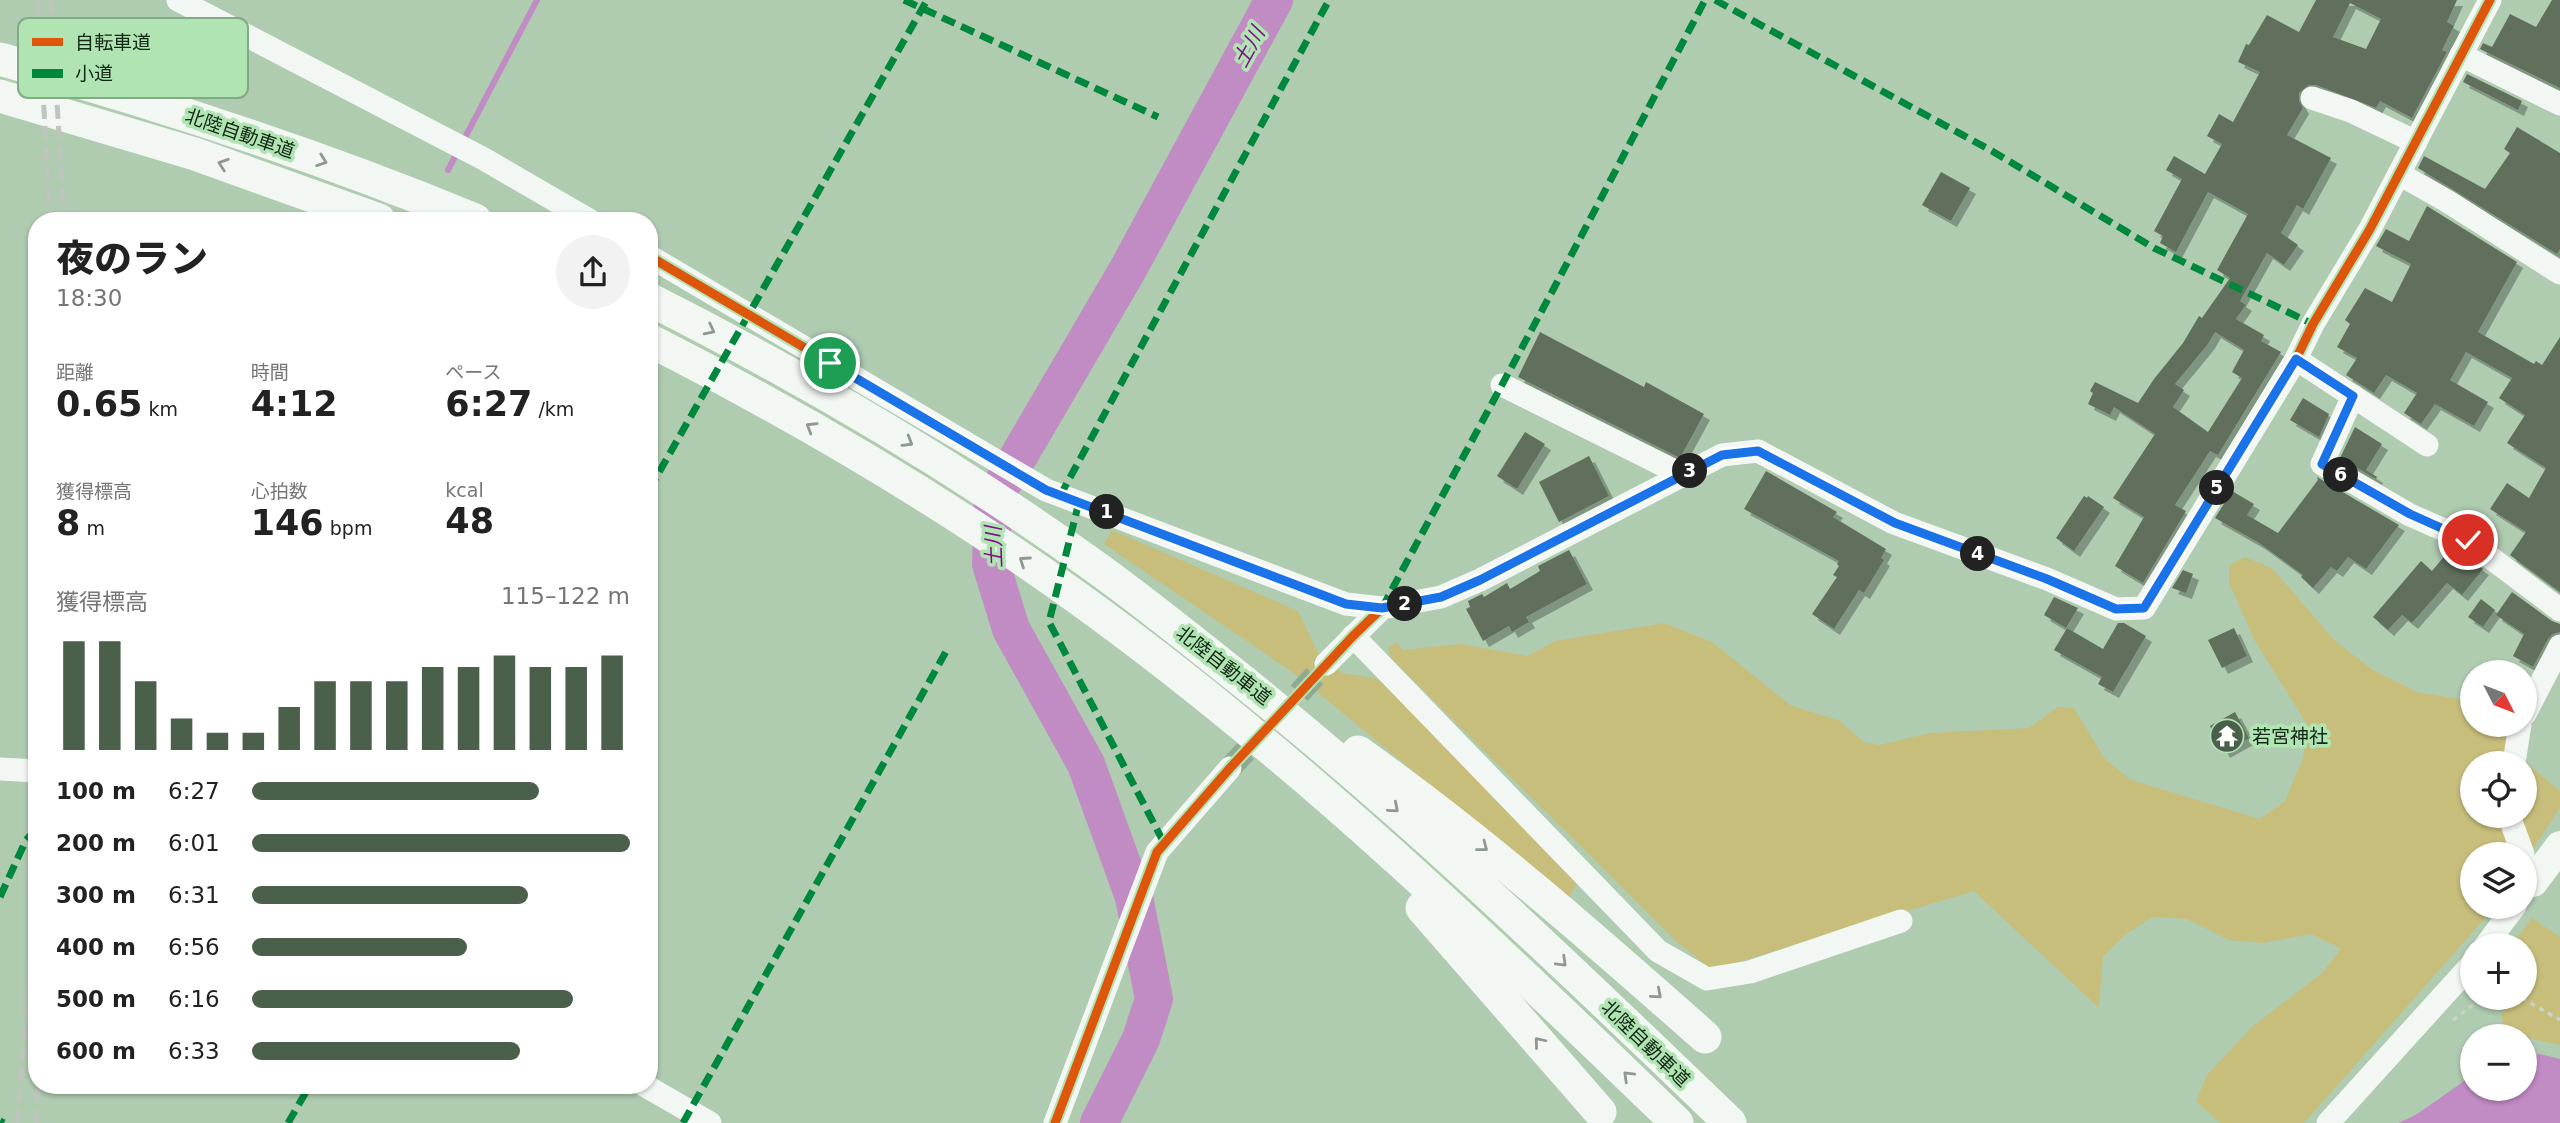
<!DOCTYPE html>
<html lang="ja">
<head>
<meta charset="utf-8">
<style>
  body { margin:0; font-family:"DejaVu Sans","Noto Sans JP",sans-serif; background:#f2f2f2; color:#222; height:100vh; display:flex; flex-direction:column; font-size:26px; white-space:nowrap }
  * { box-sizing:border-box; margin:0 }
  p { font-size:23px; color:#767676 }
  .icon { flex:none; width:38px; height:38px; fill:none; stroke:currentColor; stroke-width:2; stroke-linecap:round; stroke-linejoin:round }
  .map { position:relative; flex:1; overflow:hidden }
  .sheet { position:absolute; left:28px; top:212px; width:630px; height:882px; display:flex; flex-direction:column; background:#fff; border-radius:28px; box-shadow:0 2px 5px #0004 }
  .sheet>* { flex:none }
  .needle { width:46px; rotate:132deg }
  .controls { position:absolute; left:2460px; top:660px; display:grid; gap:14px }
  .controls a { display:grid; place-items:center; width:77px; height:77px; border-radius:50%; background:#fff; box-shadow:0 2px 5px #0004; font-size:35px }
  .pin { position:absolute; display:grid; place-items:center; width:60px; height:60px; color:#fff; margin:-30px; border:4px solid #fff; border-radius:50%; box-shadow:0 2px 7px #0007 }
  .km { position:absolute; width:35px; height:35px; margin:-18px; border-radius:50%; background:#222; color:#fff; font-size:19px; line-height:35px; text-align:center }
  .round { display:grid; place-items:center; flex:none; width:74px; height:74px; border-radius:37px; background:#f2f2f2 }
  .headline { display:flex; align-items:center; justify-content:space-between; height:119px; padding:0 28px }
  h1 { font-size:38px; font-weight:800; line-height:52px }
  .stats { display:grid; grid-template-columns:repeat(3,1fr); gap:10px; height:119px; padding:7px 28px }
  .stats div { display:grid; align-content:center }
  .stats b { font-size:35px; font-weight:800 }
  .stats small { font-size:19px; font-weight:400 }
  .stats p { font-size:19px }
  .chart { height:196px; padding:14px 28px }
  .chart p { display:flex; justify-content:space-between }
  .chart svg { width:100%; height:126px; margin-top:7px; stroke:#4a604b; stroke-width:6 }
  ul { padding:0 28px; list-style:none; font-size:23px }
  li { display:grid; grid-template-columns:112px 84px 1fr; align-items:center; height:52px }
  li i { height:18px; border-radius:9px; background:#4a604b }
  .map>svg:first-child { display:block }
  .green { fill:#c8be7c; fill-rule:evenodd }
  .water { fill:#c18bc4 }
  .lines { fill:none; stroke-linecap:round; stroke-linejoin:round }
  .stream { stroke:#c18bc4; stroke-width:6 }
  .river { stroke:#c18bc4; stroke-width:38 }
  .building { fill:#61705c; fill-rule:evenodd; filter:url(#shadow) }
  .minor-tunnel { stroke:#90aa91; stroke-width:23; stroke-dasharray:23 11; stroke-linecap:butt }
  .path { stroke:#c9d3ca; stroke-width:3.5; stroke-dasharray:5 5; stroke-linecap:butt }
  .minor { stroke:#f3f7f3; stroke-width:23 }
  .major { stroke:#f3f7f3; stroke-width:30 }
  .highway { stroke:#f3f7f3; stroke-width:33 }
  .rail { stroke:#bdc5bd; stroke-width:5; stroke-dasharray:14 7; stroke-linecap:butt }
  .quiet { stroke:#00873e; stroke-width:7; stroke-dasharray:14 7; stroke-linecap:butt }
  .cycleway-casing { stroke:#b0e4b3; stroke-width:13 }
  .cycleway { stroke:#dd560c; stroke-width:9 }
  .oneway { stroke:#8e998f }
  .route-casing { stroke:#fff; stroke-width:14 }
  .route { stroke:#1a73e8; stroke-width:9 }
  .labels { text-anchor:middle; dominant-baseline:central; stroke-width:7; stroke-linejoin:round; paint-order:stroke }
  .street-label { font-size:19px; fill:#132715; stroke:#b0e4b3 }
  .poi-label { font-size:19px; fill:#132715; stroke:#b0e4b3; text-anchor:start }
  .water-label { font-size:21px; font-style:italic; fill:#830e88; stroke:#b0e4b3 }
  .key { fill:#b0e4b3; stroke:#81ab84; stroke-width:2 }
  .key-label { font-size:19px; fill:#132715 }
</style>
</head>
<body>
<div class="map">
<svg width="2560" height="1123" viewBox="0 0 2560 1123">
  <defs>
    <filter id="shadow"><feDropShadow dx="6" dy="6" stdDeviation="0" flood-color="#0004"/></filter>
  </defs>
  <rect width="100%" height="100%" fill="#afcbb0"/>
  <!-- green -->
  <g class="green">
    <path d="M 1112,530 L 1298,611 L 1318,653 L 1342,673 L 1375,678 L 1388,688 L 1577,883 L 1568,899 L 1298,676 L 1104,544 Z"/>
    <path d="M 2245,557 L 2273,569 L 2335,641 L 2373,670 L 2417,692 L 2465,700 L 2473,704 L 2473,724 L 2509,725 L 2513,752 L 2560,791 L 2560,808 L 2525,861 L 2525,854 L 2473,854 L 2473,906 L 2495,907 L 2304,1123 L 2220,1123 L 2196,1101 L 2207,1075 L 2253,1026 L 2321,974 L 2341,949 L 2311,934 L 2263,943 L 2229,940 L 2187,919 L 2153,917 L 2127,933 L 2103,956 L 2099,1008 L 1974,891 L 1712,970 L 1675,940 L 1391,658 L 1388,648 L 1397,642 L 1403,650 L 1460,644 L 1527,656 L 1555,641 L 1664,623 L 1712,642 L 1790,705 L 1840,721 L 1863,742 L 1879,745 L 1930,733 L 2029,728 L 2058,707 L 2074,708 L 2105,759 L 2131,780 L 2260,819 L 2285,801 L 2303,758 L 2308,726 L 2255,641 L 2229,583 L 2229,565 ZM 2473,763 L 2525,763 L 2525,816 L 2473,816 Z"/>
    <path d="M 2532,918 L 2560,937 L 2560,1045 L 2528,1038 L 2504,1025 L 2501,1016 L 2510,998 L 2525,998 L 2525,945 L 2512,945 Z"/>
  </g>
  <!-- water -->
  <path class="water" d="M 2540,1054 L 2560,1059 L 2560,1123 L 2399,1123 L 2417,1114 L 2473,1075 L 2473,1088 L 2525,1088 L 2525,1056 Z"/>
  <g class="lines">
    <!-- stream -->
    <path class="stream" d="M 448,170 L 537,0"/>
    <!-- river -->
    <path class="river" d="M 1099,1123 L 1141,1039 L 1154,999 L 1134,897 L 1086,764 L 1011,629 L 991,564 L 993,500 L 1127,271 L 1274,0"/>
  </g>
  <!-- building -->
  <g class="building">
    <path d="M 2316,0 L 2457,0 L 2447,22 L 2454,26 L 2442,50 L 2447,52 L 2412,118 L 2380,101 L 2376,108 L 2316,85 L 2309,85 L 2299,93 L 2299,101 L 2303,108 L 2287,135 L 2331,158 L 2303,209 L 2297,205 L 2281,233 L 2298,245 L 2284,265 L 2267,253 L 2240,301 L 2246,305 L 2236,319 L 2264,335 L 2261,341 L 2281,352 L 2218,455 L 2210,451 L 2175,505 L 2186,511 L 2143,583 L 2115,566 L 2144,517 L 2113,498 L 2155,434 L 2114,407 L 2110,415 L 2088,404 L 2093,393 L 2090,391 L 2095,382 L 2138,403 L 2154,379 L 2183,343 L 2199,316 L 2202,318 L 2230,278 L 2217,270 L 2248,214 L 2208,192 L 2176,252 L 2160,243 L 2163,236 L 2154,231 L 2182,179 L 2166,170 L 2174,156 L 2205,174 L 2222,144 L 2207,136 L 2219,114 L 2233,122 L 2260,72 L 2238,62 L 2246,44 L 2249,45 L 2267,15 L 2299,32 ZM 2350,3 L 2381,19 L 2366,49 L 2333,37 ZM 2215,332 L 2244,350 L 2232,372 L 2242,378 L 2208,432 L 2173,407 L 2184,390 L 2175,384 L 2208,344 Z"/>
    <path d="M 2552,0 L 2560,0 L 2560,88 L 2480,49 L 2483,43 L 2492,47 L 2510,14 L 2536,27 Z"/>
    <path d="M 2467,74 L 2522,101 L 2518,110 L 2463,82 Z"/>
    <path d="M 2517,127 L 2560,153 L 2560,249 L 2557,254 L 2418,168 L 2424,156 L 2485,189 L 2510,153 L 2504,149 Z"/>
    <path d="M 1941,172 L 1970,188 L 1951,221 L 1922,205 Z"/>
    <path d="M 2427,206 L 2517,262 L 2478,332 L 2534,364 L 2536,361 L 2542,365 L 2560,337 L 2560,592 L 2510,555 L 2526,532 L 2490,509 L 2507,483 L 2529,498 L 2546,468 L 2507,443 L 2525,415 L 2499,398 L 2512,378 L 2466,352 L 2450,380 L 2488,402 L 2474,426 L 2435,404 L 2421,424 L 2404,413 L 2417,393 L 2386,375 L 2374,393 L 2346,375 L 2357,358 L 2337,347 L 2350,324 L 2345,320 L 2365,288 L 2392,302 L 2411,264 L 2376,246 L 2386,229 L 2409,241 Z"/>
    <path d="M 1540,332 L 1644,387 L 1646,382 L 1704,414 L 1680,458 L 1518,377 Z"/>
    <path d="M 2303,398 L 2329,414 L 2319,437 L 2290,420 Z"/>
    <path d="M 2355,427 L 2382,444 L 2366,470 L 2377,477 L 2376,479 L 2340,458 Z"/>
    <path d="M 1525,432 L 1545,444 L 1517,489 L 1497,476 Z"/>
    <path d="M 1589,456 L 1609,496 L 1559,522 L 1539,482 Z"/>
    <path d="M 1766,471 L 1837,512 L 1833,517 L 1886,549 L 1881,558 L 1884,560 L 1864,593 L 1859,590 L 1834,629 L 1812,614 L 1837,577 L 1833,575 L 1839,566 L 1837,564 L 1839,561 L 1744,509 Z"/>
    <path d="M 2317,477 L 2399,525 L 2366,569 L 2348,557 L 2337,571 L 2331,567 L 2313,588 L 2301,577 L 2303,575 L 2259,543 L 2215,518 L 2232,491 L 2254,504 L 2247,515 L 2278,533 L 2318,480 Z"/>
    <path d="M 2084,496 L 2087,498 L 2088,496 L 2104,507 L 2074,551 L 2056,538 Z"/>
    <path d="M 2451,548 L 2483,569 L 2462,595 L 2447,583 L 2412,623 L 2402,615 L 2388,630 L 2373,617 L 2421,561 L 2432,571 Z"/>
    <path d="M 1569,550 L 1587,584 L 1526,617 L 1529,622 L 1512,632 L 1509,626 L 1483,641 L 1466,609 L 1470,607 L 1468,601 L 1482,594 L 1484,597 L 1507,583 L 1510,589 L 1540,571 L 1538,566 Z"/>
    <path d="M 2183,570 L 2193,574 L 2186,593 L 2172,588 Z"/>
    <path d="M 2512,592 L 2552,621 L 2560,624 L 2560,632 L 2553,634 L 2548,639 L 2533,667 L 2513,656 L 2524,634 L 2496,615 Z"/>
    <path d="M 2054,597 L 2078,608 L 2066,628 L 2044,615 Z"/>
    <path d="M 2481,599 L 2495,610 L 2483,627 L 2468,617 Z"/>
    <path d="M 2118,623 L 2124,623 L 2146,636 L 2113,692 L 2098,684 L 2102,677 L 2054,650 L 2067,628 L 2103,649 Z"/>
    <path d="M 2234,628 L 2247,656 L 2222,668 L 2208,640 Z"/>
    <path d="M 2235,712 L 2249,738 L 2224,752 L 2210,726 Z"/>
  </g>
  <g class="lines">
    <!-- minor-tunnel -->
    <path class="minor-tunnel" d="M 1230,768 L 1326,664"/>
    <!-- path -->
    <g class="path">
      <path d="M 2522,998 L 2560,1020"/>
      <path d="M 2453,1020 L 2482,998"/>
    </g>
    <!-- minor -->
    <g class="minor">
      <path d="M 178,0 L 484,159 L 589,220"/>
      <path d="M 2461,55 L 2560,104"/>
      <path d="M 2312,98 L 2351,111 L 2416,142"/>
      <path d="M 2399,174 L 2447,201 L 2560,273"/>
      <path d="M 649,256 L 1046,490 L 1346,604 L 1382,608"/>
      <path d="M 2296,359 L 2427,445"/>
      <path d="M 1502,385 L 1683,475"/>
      <path d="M 2353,396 L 2322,464 L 2410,515 L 2467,540 L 2560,610"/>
      <path d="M 1353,636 L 1658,951 L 1707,979 L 1750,972 L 1901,921"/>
      <path d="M 1326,664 L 1382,608 L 1441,597 L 1480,580 L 1722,455 L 1758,451 L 1894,523 L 2047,579 L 2116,609 L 2144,608 L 2296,359 L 2313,324 L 2370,229 L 2490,0"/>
      <path d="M 2525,714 L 2560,646"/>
      <path d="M 2514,763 L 2520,724"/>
      <path d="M 0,769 L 37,771"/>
      <path d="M 2509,816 L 2523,854"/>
      <path d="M 2486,945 L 2515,906"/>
      <path d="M 644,1085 L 710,1123"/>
      <path d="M 1055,1123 L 1157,852 L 1230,768"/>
      <path d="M 2328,1123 L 2473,963"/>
    </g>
    <!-- major -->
    <path class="major" d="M 2533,882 L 2560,846"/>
    <!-- highway -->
    <g class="highway">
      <path d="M 0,59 C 161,104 320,156 475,220"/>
      <path d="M 0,96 L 195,154 L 379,220"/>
      <path d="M 649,299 C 803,377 950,463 1090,563 C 1131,592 1171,624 1210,655 C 1393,799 1562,961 1730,1123"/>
      <path d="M 649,340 C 798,416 943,501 1079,599 C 1294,754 1487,939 1677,1123"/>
      <path d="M 1358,752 C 1481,839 1593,938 1705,1037"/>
      <path d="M 1422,908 L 1600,1112"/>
    </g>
    <!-- rail -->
    <g class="rail">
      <path d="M 38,0 L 50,220"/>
      <path d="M 51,0 L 64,220"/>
      <path d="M 17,1123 L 37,888"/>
      <path d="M 36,1123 L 38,1085"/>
    </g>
    <!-- quiet -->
    <g class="quiet">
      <path d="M 904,0 L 1158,117"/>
      <path d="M 1715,0 L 1992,151 L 2154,248 L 2313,324"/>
      <path d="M 649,490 L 927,0"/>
      <path d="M 1060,496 L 1329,0"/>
      <path d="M 1079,502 L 1049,622 L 1164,843"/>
      <path d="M 1382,608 L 1554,288 L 1705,0"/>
      <path d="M 0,897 L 26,840 L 37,828"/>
      <path d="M 0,1121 L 4,1123"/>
      <path d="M 288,1123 L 310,1085"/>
      <path d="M 683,1123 L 948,648"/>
    </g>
    <!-- cycleway casing -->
    <g class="cycleway-casing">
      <g id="cycleway">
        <path d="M 649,256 L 1046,490 L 1346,604 L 1382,608"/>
        <path d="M 1055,1123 L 1157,852 L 1230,768 L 1353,636 L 1382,608 L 1441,597 L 1480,580 L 1722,455 L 1758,451 L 1894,523 L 2047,579 L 2116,609 L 2144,608 L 2296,359 L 2313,324 L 2370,229 L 2490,0"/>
      </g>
    </g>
    <!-- cycleway -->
    <use href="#cycleway" class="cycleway"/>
  </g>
  <!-- one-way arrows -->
  <defs><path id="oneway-chevron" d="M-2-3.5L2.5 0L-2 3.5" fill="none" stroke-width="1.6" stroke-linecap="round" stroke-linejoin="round" transform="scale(1.75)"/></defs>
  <g class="oneway">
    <use href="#oneway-chevron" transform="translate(322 161) rotate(20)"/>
    <use href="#oneway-chevron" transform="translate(223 164) rotate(-161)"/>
    <use href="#oneway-chevron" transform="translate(710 330) rotate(27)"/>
    <use href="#oneway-chevron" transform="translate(811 427) rotate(-149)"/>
    <use href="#oneway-chevron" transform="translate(908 442) rotate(31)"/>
    <use href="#oneway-chevron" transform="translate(1024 561) rotate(-145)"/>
    <use href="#oneway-chevron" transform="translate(1394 808) rotate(41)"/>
    <use href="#oneway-chevron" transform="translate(1483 847) rotate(38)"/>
    <use href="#oneway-chevron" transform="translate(1562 962) rotate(44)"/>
    <use href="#oneway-chevron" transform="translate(1657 994) rotate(41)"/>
    <use href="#oneway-chevron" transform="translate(1539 1042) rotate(-130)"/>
    <use href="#oneway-chevron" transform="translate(1628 1076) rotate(-136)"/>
  </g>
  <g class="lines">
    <!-- route casing -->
    <g class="route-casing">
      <path id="route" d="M 830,363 L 1046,490 L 1346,604 L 1382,608 L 1441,597 L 1480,580 L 1722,455 L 1758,451 L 1895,523 L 2047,579 L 2116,609 L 2144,608 L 2296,359 L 2353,396 L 2322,464 L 2410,514 L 2468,540"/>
    </g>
    <!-- route -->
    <use href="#route" class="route"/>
  </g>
  <!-- icons -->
  <defs>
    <g id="temple-disc" transform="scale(1.75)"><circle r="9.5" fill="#4a604b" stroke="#b0e4b3"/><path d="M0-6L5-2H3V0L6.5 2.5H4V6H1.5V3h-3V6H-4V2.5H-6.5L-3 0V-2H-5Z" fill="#fff"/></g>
  </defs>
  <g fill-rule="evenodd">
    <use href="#temple-disc" x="2227" y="736"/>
  </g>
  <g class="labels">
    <!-- street labels -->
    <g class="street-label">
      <text transform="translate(240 133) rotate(19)">北陸自動車道</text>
      <text transform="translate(1224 665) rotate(38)">北陸自動車道</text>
      <text transform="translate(1646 1043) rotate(44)">北陸自動車道</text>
    </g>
    <!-- poi labels -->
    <g class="poi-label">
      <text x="2252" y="736">若宮神社</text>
    </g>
    <!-- water labels -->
    <g class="water-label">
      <text transform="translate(1249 47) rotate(-61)">土川</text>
      <text transform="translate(994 547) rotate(-92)">土川</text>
    </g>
  </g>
  <!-- legend -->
  <rect x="18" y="18" width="230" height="80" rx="10" class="key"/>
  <rect x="32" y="38" width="31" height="8" fill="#dd560c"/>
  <rect x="32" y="69" width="31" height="9" fill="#00873e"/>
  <g class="key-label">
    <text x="75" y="49">自転車道</text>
    <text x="75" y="80">小道</text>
  </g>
</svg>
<div class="controls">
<a><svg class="needle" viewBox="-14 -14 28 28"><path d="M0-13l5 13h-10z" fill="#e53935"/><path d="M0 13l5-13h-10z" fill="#767676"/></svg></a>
<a><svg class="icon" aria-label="locate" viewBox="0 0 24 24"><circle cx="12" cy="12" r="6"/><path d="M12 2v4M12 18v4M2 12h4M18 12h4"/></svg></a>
<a><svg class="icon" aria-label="layers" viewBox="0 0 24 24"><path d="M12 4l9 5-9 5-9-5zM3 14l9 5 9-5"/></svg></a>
<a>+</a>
<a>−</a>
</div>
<div class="pin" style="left:830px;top:363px;background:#1e9e55"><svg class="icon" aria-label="arrive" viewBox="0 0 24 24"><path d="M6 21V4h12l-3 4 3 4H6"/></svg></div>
<div class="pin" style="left:2468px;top:540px;background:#d93025"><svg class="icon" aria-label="check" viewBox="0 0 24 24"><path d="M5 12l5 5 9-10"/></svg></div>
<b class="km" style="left:1107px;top:512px">1</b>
<b class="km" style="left:1405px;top:604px">2</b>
<b class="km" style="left:1690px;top:471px">3</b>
<b class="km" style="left:1978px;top:554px">4</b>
<b class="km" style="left:2217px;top:488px">5</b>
<b class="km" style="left:2341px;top:475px">6</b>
<section class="sheet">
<div class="headline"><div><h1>夜のラン</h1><p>18:30</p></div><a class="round"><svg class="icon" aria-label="share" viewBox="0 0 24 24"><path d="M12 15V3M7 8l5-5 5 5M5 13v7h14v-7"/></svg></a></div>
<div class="stats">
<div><p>距離</p><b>0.65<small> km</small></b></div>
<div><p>時間</p><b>4:12</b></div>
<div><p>ペース</p><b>6:27<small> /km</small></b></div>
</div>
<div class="stats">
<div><p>獲得標高</p><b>8<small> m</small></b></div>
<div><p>心拍数</p><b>146<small> bpm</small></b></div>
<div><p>kcal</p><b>48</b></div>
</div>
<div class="chart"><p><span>獲得標高</span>115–122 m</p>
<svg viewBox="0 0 160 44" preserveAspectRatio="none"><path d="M5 44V6M15 44V6M25 44V20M35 44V33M45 44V38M55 44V38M65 44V29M75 44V20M85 44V20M95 44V20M105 44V15M115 44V15M125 44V11M135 44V15M145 44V15M155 44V11"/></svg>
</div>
<ul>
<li><b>100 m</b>6:27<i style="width:76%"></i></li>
<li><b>200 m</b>6:01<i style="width:100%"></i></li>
<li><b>300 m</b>6:31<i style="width:73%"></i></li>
<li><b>400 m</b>6:56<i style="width:57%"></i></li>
<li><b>500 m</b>6:16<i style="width:85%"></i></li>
<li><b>600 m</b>6:33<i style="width:71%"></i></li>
</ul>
</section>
</div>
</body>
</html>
